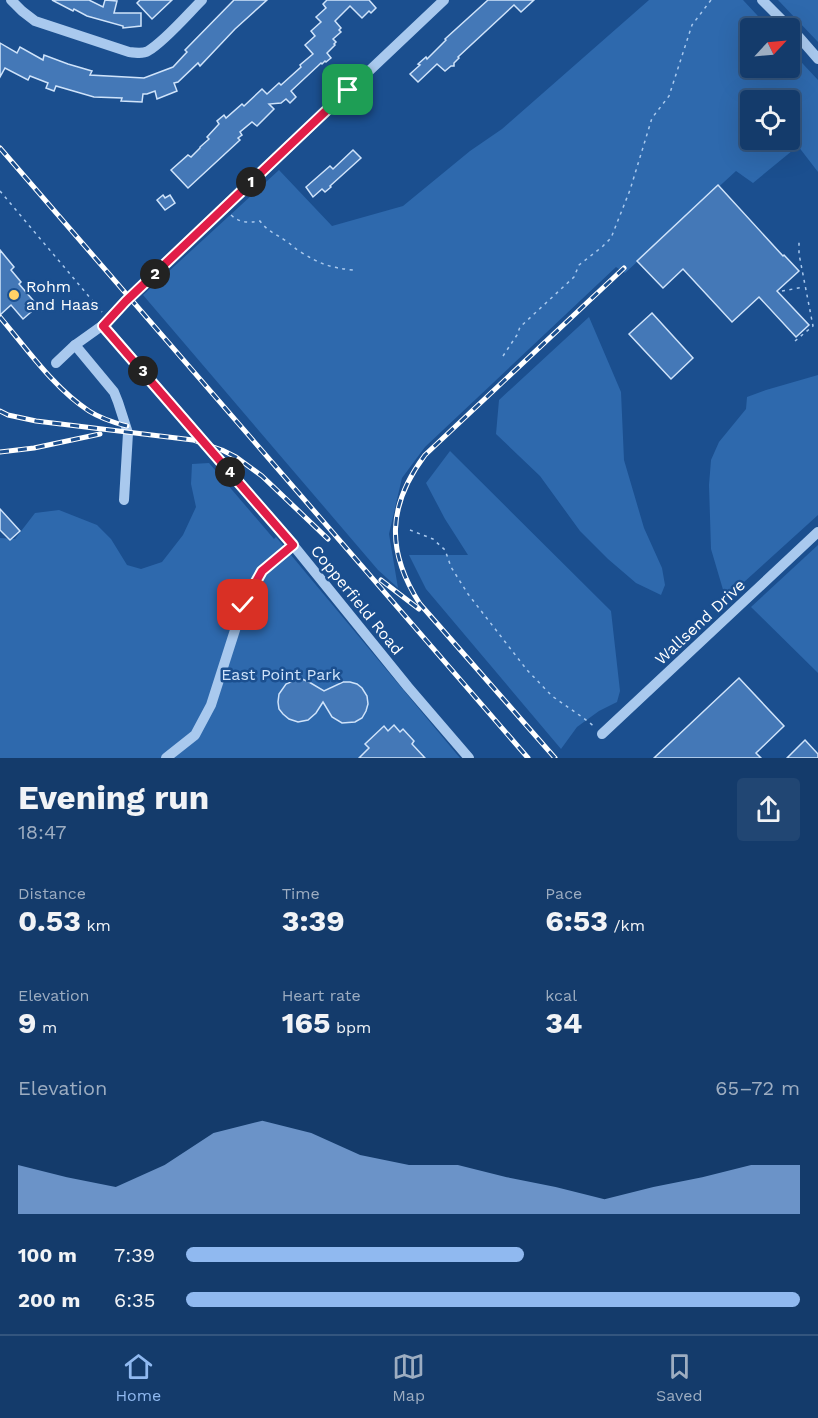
<!DOCTYPE html>
<html lang="en">
<head>
<meta charset="utf-8">
<style>
  body { margin:0; font-family:"Work Sans",sans-serif; background:#214673; color:#f1f3f6; height:100vh; display:flex; flex-direction:column; font-size:22px; white-space:nowrap }
  * { box-sizing:border-box; margin:0 }
  p { font-size:20px; color:#9dadc1 }
  .icon { flex:none; width:33px; height:33px; fill:none; stroke:currentColor; stroke-width:2; stroke-linecap:round; stroke-linejoin:round }
  .map { position:relative; height:758px; overflow:hidden }
  .details { display:flex; flex-direction:column; background:#143b6b; flex:1 }
  .details>* { flex:none }
  .needle { width:39px; rotate:64deg }
  .tools { position:absolute; left:740px; top:18px; display:grid; gap:12px }
  .tools a { display:grid; place-items:center; width:60px; height:60px; border-radius:6px; background:#143b6b; box-shadow:0 6px 24px #0002,0 0 0 2px #33557e; font-size:30px }
  .pin { position:absolute; display:grid; place-items:center; width:51px; height:51px; color:#fff; margin:-26px; border-radius:12px; box-shadow:0 3px 9px #0006 }
  .km { position:absolute; width:30px; height:30px; margin:-15px; border-radius:50%; background:#222; color:#fff; font-size:16px; line-height:30px; text-align:center }
  .round { display:grid; place-items:center; flex:none; width:63px; height:63px; border-radius:6px; background:#214673 }
  .summary { display:flex; align-items:center; justify-content:space-between; height:102px; padding:0 18px }
  h1 { font-size:33px; font-weight:700; line-height:45px }
  .metrics { display:grid; grid-template-columns:repeat(3,1fr); gap:9px; height:102px; padding:6px 18px }
  .metrics div { display:grid; align-content:center }
  .metrics b { font-size:30px; font-weight:700 }
  .metrics small { font-size:16px; font-weight:400 }
  .metrics p { font-size:16px }
  .chart { height:168px; padding:12px 18px }
  .chart p { display:flex; justify-content:space-between }
  .chart svg { width:100%; height:108px; margin-top:6px; fill:#90b9f0; opacity:.7 }
  ul { padding:0 18px; list-style:none; font-size:20px }
  li { display:grid; grid-template-columns:96px 72px 1fr; align-items:center; height:45px }
  li i { height:15px; border-radius:8px; background:#90b9f0 }
  .tab-bar { display:flex; justify-content:space-around; align-items:center; height:84px; border-top:2px solid #33557e; background:#143b6b; font-size:16px; color:#9dadc1 }
  .tab-bar a { display:grid; justify-items:center; gap:3px }
  .tab-bar .active { color:#90b9f0 }
  .map>svg:first-child { display:block }
  .green { fill:#2e69ad; fill-rule:evenodd }
  .building { fill:#4478b7; stroke:#cfe3fa; stroke-width:1.5 }
  .lines { fill:none; stroke-linecap:round; stroke-linejoin:round }
  .path { stroke:#a9c9ee; stroke-width:1.5; stroke-dasharray:3 4.5; stroke-linecap:butt }
  .minor { stroke:#a9c9ee; stroke-width:10 }
  .rail-casing { stroke:#fff; stroke-width:5 }
  .rail { stroke:#1b4f8f; stroke-width:3; stroke-dasharray:9; stroke-linecap:butt }
  .route-casing { stroke:#fff; stroke-width:12 }
  .route { stroke:#e11d48; stroke-width:8 }
  .poi-dot { fill:#ffd166; stroke:#1b4f8f; stroke-width:2 }
  .labels { text-anchor:middle; dominant-baseline:central; stroke-width:5; stroke-linejoin:round; paint-order:stroke }
  .poi-label { font-size:16px; fill:#fff; stroke:#1b4f8f; text-anchor:start }
  .street-label { font-size:16px; fill:#fff; stroke:#1b4f8f }
  .park-label { font-size:16px; fill:#cfe3fa; stroke:#1b4f8f }
</style>
</head>
<body>
<div class="map">
<svg width="818" height="758" viewBox="0 0 818 758">
  <rect width="100%" height="100%" fill="#1b4f8f"/>
  <!-- green -->
  <g class="green">
    <path d="M 649,0 L 743,0 L 769,28 L 750,28 L 750,68 L 789,68 L 789,49 L 818,80 L 818,172 L 798,146 L 753,183 L 736,171 L 625,273 L 616,267 L 425,447 L 402,478 L 389,534 L 398,588 L 378,570 L 143,295 L 279,170 L 332,226 L 403,206 L 470,151 L 502,129 ZM 750,100 L 789,100 L 789,140 L 750,140 Z"/>
    <path d="M 778,0 L 818,0 L 818,42 Z"/>
    <path d="M 589,317 L 621,392 L 624,460 L 644,528 L 662,568 L 665,585 L 661,595 L 636,583 L 608,559 L 580,531 L 540,476 L 496,434 L 499,400 Z"/>
    <path d="M 818,375 L 818,515 L 733,592 L 724,593 L 711,549 L 709,485 L 711,460 L 719,442 L 746,409 L 747,397 L 766,390 Z"/>
    <path d="M 450,451 L 611,611 L 620,691 L 617,702 L 599,711 L 577,727 L 561,749 L 426,589 L 409,555 L 468,555 L 445,519 L 426,483 Z"/>
    <path d="M 209,463 L 274,539 L 276,537 L 460,758 L 0,758 L 0,538 L 15,539 L 35,513 L 59,510 L 97,525 L 111,539 L 127,565 L 141,569 L 162,562 L 183,535 L 196,507 L 191,484 L 192,464 Z"/>
    <path d="M 818,545 L 818,673 L 751,607 Z"/>
  </g>
  <!-- building -->
  <g class="building">
    <path d="M 52,0 L 89,0 L 103,7 L 105,0 L 117,1 L 114,13 L 141,13 L 141,26 L 123,28 L 123,26 L 87,16 L 74,9 L 73,11 Z"/>
    <path d="M 140,0 L 172,0 L 152,19 L 137,3 Z"/>
    <path d="M 234,0 L 267,0 L 235,29 L 200,66 L 198,63 L 178,82 L 174,83 L 177,91 L 157,99 L 155,91 L 147,94 L 143,94 L 142,102 L 121,101 L 122,98 L 94,97 L 56,86 L 54,91 L 46,88 L 48,83 L 30,76 L 28,80 L 5,68 L 0,77 L 0,43 L 17,53 L 20,47 L 43,60 L 44,55 L 68,64 L 92,71 L 90,75 L 144,78 L 173,67 L 187,52 L 185,50 Z"/>
    <path d="M 327,0 L 369,0 L 376,8 L 371,13 L 369,11 L 362,18 L 350,6 L 335,21 L 341,28 L 339,30 L 341,32 L 333,39 L 336,42 L 334,44 L 335,45 L 327,53 L 331,58 L 326,62 L 325,61 L 322,64 L 321,63 L 291,91 L 296,97 L 290,103 L 286,99 L 281,103 L 269,104 L 274,109 L 257,126 L 252,122 L 240,132 L 242,135 L 238,138 L 240,140 L 188,188 L 171,170 L 188,155 L 191,157 L 200,148 L 200,147 L 209,139 L 207,137 L 219,124 L 217,121 L 224,115 L 226,118 L 242,104 L 244,106 L 262,89 L 267,94 L 279,83 L 281,85 L 301,67 L 300,65 L 313,54 L 305,45 L 315,36 L 311,31 L 321,22 L 316,17 L 326,8 L 323,4 Z"/>
    <path d="M 488,0 L 534,0 L 521,12 L 514,5 L 458,57 L 459,58 L 454,63 L 454,66 L 451,66 L 445,71 L 437,64 L 418,82 L 410,74 L 420,65 L 418,64 L 426,57 L 427,59 L 446,40 L 445,39 Z"/>
    <path d="M 353,150 L 361,158 L 330,186 L 331,187 L 325,192 L 322,189 L 313,197 L 306,187 L 330,166 L 333,169 Z"/>
    <path d="M 718,185 L 783,256 L 784,255 L 799,271 L 777,291 L 809,325 L 796,337 L 759,297 L 732,322 L 683,269 L 663,288 L 637,261 Z"/>
    <path d="M 163,195 L 165,198 L 170,195 L 175,203 L 165,210 L 157,200 Z"/>
    <path d="M 0,250 L 14,267 L 11,270 L 21,282 L 19,284 L 38,306 L 23,319 L 11,305 L 0,315 Z"/>
    <path d="M 652,313 L 693,358 L 671,379 L 629,334 Z"/>
    <path d="M 0,509 L 20,531 L 10,540 L 0,530 Z"/>
    <path d="M 739,678 L 784,726 L 756,753 L 761,758 L 654,758 Z"/>
    <path d="M 302,679 L 309,682 L 324,691 L 343,682 L 350,682 L 357,684 L 362,688 L 367,696 L 368,704 L 366,711 L 362,718 L 355,722 L 342,723 L 332,717 L 323,702 L 316,713 L 308,720 L 298,722 L 289,719 L 283,714 L 279,709 L 278,702 L 279,694 L 286,684 L 295,680 Z"/>
    <path d="M 394,725 L 400,732 L 403,729 L 414,741 L 412,744 L 425,758 L 359,758 L 369,748 L 365,744 L 384,726 L 388,731 Z"/>
    <path d="M 805,740 L 818,754 L 818,758 L 787,758 Z"/>
  </g>
  <g class="lines">
    <!-- path -->
    <g class="path">
      <path d="M 0,191 L 102,312"/>
      <path d="M 231,215 C 240,223 248,223 260,221 C 268,232 275,233 286,241 C 291,244 295,249 301,252 C 319,264 332,268 353,270"/>
      <path d="M 782,291 L 804,287"/>
      <path d="M 795,341 L 813,326 L 799,254 L 799,240"/>
      <path d="M 503,356 L 517,335 L 520,327 L 574,277 L 579,265 L 602,247 L 611,238 L 630,190 L 652,118 L 669,96 L 692,25 L 711,0"/>
      <path d="M 410,530 L 433,539 L 445,550 L 451,567 L 468,594 L 527,670 L 552,696 L 582,717 L 595,727"/>
    </g>
    <!-- minor -->
    <g class="minor">
      <path d="M 11,0 L 22,11 L 35,21 L 129,52 C 136,53 143,54 148,51 C 164,42 188,14 202,0"/>
      <path d="M 762,0 L 799,37 L 818,59"/>
      <path d="M 103,325 L 293,545 L 408,687 L 469,758"/>
      <path d="M 56,363 L 75,345"/>
      <path d="M 124,500 L 128,433 L 118,402 L 114,392 L 75,345 L 103,325 L 126,301 L 444,0"/>
      <path d="M 602,734 L 818,532"/>
      <path d="M 166,758 L 195,735 L 211,705 L 243,605 L 254,586 L 262,571 L 293,545"/>
    </g>
    <!-- rail casing -->
    <g class="rail-casing">
      <g id="rail">
        <path d="M 0,148 L 528,758"/>
        <path d="M 0,317 C 27,349 54,388 89,411 C 100,418 115,423 127,426"/>
        <path d="M 0,411 L 8,415 L 36,421 L 193,440 L 222,450 L 236,457 L 262,476 L 328,539"/>
        <path d="M 0,452 L 34,448 L 100,434"/>
        <path d="M 381,580 L 419,609"/>
        <path d="M 555,758 L 420,604 C 386,551 387,506 425,455 L 624,268"/>
      </g>
    </g>
    <!-- rail -->
    <use href="#rail" class="rail"/>
  </g>
  <g class="lines">
    <!-- route casing -->
    <g class="route-casing">
      <path id="route" d="M 243,605 L 262,571 L 293,545 L 103,326 L 126,301 L 348,90"/>
    </g>
    <!-- route -->
    <use href="#route" class="route"/>
  </g>
  <!-- markers -->
  <circle class="poi-dot" cx="14" cy="295" r="6"/>
  <g class="labels">
    <!-- poi labels -->
    <g class="poi-label">
      <text x="26" y="286">Rohm<tspan x="26" dy="18">and Haas</tspan></text>
    </g>
    <!-- street labels -->
    <g class="street-label">
      <text transform="translate(357 600) rotate(51)">Copperfield Road</text>
      <text transform="translate(700 622) rotate(-43)">Wallsend Drive</text>
    </g>
    <!-- park labels -->
    <g class="park-label">
      <text x="281" y="674">East Point Park</text>
    </g>
  </g>
</svg>
<div class="tools">
<a><svg class="needle" viewBox="-14 -14 28 28"><path d="M0-13l5 13h-10z" fill="#e53935"/><path d="M0 13l5-13h-10z" fill="#9dadc1"/></svg></a>
<a><svg class="icon" aria-label="locate" viewBox="0 0 24 24"><circle cx="12" cy="12" r="6"/><path d="M12 2v4M12 18v4M2 12h4M18 12h4"/></svg></a>
</div>
<div class="pin" style="left:348px;top:90px;background:#1e9e55"><svg class="icon" aria-label="arrive" viewBox="0 0 24 24"><path d="M6 21V4h12l-3 4 3 4H6"/></svg></div>
<div class="pin" style="left:243px;top:605px;background:#d93025"><svg class="icon" aria-label="check" viewBox="0 0 24 24"><path d="M5 12l5 5 9-10"/></svg></div>
<b class="km" style="left:251px;top:182px">1</b>
<b class="km" style="left:155px;top:274px">2</b>
<b class="km" style="left:143px;top:371px">3</b>
<b class="km" style="left:230px;top:472px">4</b>
</div>
<section class="details">
<div class="summary"><div><h1>Evening run</h1><p>18:47</p></div><a class="round"><svg class="icon" aria-label="share" viewBox="0 0 24 24"><path d="M12 15V3M7 8l5-5 5 5M5 13v7h14v-7"/></svg></a></div>
<div class="metrics">
<div><p>Distance</p><b>0.53<small> km</small></b></div>
<div><p>Time</p><b>3:39</b></div>
<div><p>Pace</p><b>6:53<small> /km</small></b></div>
</div>
<div class="metrics">
<div><p>Elevation</p><b>9<small> m</small></b></div>
<div><p>Heart rate</p><b>165<small> bpm</small></b></div>
<div><p>kcal</p><b>34</b></div>
</div>
<div class="chart"><p><span>Elevation</span>65–72 m</p>
<svg viewBox="0 0 160 44" preserveAspectRatio="none"><path d="M0 44V24L10 29L20 33L30 24L40 11L50 6L60 11L70 20L80 24L90 24L100 29L110 33L120 38L130 33L140 29L150 24L160 24V44z"/></svg>
</div>
<ul>
<li><b>100 m</b>7:39<i style="width:55%"></i></li>
<li><b>200 m</b>6:35<i style="width:100%"></i></li>
</ul>
</section>
<nav class="tab-bar">
<a class="active"><svg class="icon" aria-label="home" viewBox="0 0 24 24"><path d="M3 11l9-7 9 7M6 9v11h12V9"/></svg>Home</a>
<a><svg class="icon" aria-label="map" viewBox="0 0 24 24"><path d="M3 6l6-2 6 2 6-2v14l-6 2-6-2-6 2zM9 4v14M15 6v14"/></svg>Map</a>
<a><svg class="icon" aria-label="saved" viewBox="0 0 24 24"><path d="M7 4h10v16l-5-4-5 4z"/></svg>Saved</a>
</nav>
</body>
</html>
